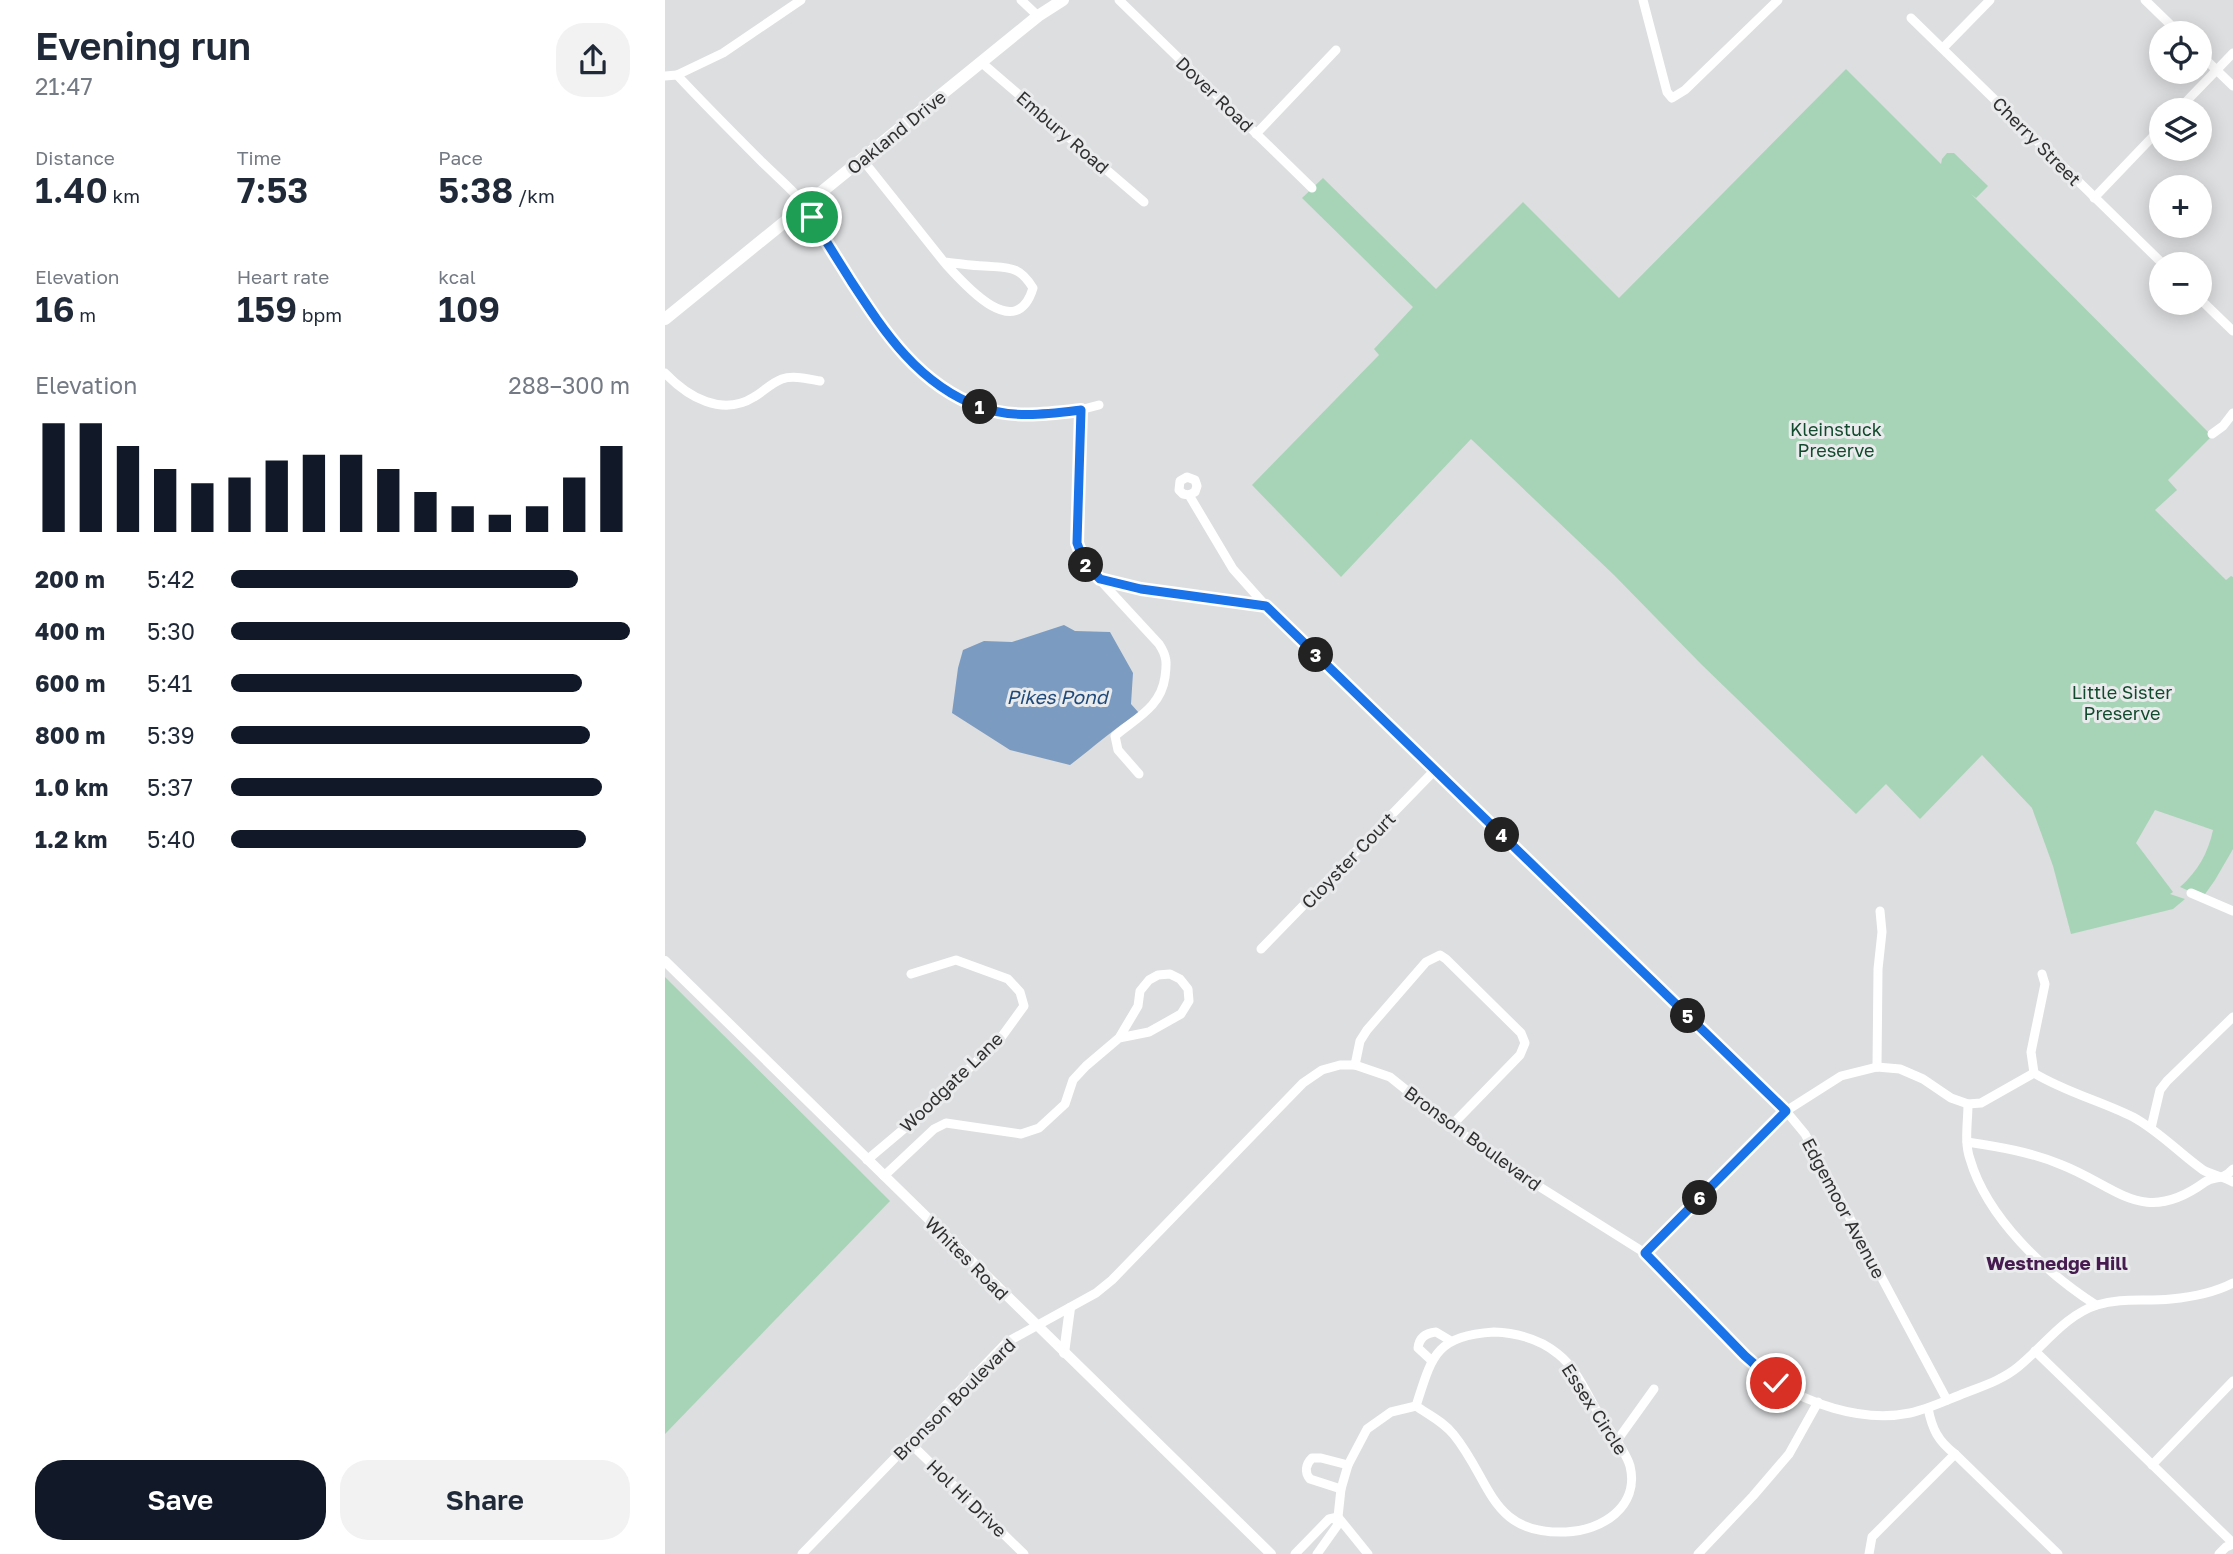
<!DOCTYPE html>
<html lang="en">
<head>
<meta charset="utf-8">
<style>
  body { margin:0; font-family:"Golos Text",sans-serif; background:#f2f2f3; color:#1f2937; height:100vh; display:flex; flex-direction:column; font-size:26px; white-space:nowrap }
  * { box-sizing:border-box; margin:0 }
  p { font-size:23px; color:#747a83 }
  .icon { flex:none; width:38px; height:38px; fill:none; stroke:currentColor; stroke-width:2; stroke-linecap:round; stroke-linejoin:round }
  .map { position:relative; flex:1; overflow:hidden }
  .details { display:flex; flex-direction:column; background:#fff; width:665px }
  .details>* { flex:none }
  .fabs { position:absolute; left:1484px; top:21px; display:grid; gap:14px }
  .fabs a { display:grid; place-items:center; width:63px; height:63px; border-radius:50%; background:#fff; box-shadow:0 4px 18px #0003; font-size:35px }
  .pin { position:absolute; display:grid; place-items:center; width:60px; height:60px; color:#fff; margin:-30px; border:4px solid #fff; border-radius:50%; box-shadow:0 2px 7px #0007 }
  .km { position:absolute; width:35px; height:35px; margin:-18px; border-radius:50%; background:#222; color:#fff; font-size:19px; line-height:35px; text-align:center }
  .round { display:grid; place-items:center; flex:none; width:74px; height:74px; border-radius:28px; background:#f2f2f3 }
  .headline { display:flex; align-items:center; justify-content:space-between; height:119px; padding:0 35px }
  h1 { font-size:38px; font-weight:600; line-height:52px }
  .figures { display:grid; grid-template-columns:repeat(3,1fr); gap:10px; height:119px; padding:7px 35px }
  .figures div { display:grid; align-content:center }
  .figures b { font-size:35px; font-weight:600 }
  .figures small { font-size:19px; font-weight:400 }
  .figures p { font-size:19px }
  .chart { height:196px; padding:14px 35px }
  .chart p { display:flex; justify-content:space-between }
  .chart svg { width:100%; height:126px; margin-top:7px; stroke:#111827; stroke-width:6 }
  .button { display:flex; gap:14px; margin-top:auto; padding:14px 35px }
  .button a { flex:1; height:80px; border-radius:28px; background:#111827; color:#fff; font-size:28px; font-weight:600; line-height:80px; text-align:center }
  .button a+a { background:#f2f2f3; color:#1f2937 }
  ul { padding:0 35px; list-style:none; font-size:23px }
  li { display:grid; grid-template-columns:112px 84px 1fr; align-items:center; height:52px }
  li i { height:18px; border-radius:9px; background:#111827 }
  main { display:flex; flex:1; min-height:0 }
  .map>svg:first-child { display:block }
  .green { fill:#a7d4b7 }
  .water { fill:#7c9bc0 }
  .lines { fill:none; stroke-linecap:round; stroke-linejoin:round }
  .minor { stroke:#fff; stroke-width:9 }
  .tertiary { stroke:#fff; stroke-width:10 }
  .secondary { stroke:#fff; stroke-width:12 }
  .route-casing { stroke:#fff; stroke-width:14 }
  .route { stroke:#1a73e8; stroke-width:9 }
  .labels { text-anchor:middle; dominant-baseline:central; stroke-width:6; stroke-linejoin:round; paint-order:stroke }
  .street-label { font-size:18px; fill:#303031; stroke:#eaebed }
  .park-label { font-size:18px; fill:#124a2d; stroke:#eaebed }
  .water-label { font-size:19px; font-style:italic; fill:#204a7b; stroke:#eaebed }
  .neighbourhood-label { font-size:19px; font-weight:bold; fill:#461c50; stroke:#eaebed }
</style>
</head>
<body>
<main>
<section class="details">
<div class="headline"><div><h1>Evening run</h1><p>21:47</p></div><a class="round"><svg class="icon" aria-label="share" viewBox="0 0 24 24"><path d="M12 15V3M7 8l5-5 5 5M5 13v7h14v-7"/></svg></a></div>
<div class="figures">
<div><p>Distance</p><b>1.40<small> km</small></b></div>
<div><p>Time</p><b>7:53</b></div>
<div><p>Pace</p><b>5:38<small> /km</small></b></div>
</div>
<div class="figures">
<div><p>Elevation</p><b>16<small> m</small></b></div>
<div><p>Heart rate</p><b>159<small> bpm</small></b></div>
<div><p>kcal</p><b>109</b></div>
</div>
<div class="chart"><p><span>Elevation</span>288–300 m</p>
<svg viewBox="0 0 160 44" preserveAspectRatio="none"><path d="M5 44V6M15 44V6M25 44V14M35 44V22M45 44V27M55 44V25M65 44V19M75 44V17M85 44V17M95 44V22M105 44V30M115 44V35M125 44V38M135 44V35M145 44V25M155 44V14"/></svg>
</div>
<ul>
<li><b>200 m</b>5:42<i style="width:87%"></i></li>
<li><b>400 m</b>5:30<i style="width:100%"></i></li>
<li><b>600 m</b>5:41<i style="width:88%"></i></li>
<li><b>800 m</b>5:39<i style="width:90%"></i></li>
<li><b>1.0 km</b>5:37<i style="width:93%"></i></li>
<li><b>1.2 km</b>5:40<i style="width:89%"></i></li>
</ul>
<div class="button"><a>Save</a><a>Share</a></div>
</section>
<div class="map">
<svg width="1568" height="1554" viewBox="0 0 1568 1554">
  <rect width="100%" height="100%" fill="#dddee0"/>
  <!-- green -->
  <g class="green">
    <path d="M 1181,69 L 1276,164 L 1277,159 L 1282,153 L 1289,153 L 1323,186 L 1311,198 L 1306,194 L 1547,436 L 1503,480 L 1512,490 L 1490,510 L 1561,580 L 1566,576 L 1568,577 L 1568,849 L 1550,880 L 1538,897 L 1515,887 C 1533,871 1543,853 1548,830 L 1490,810 L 1471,843 L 1508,892 L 1505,894 L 1520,899 L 1508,909 L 1406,934 L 1388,866 L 1367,808 L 1317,755 L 1255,819 L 1221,784 L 1191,814 L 1036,664 L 949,575 L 806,439 L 676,577 L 587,485 L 714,355 L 709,349 L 748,307 L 637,198 L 658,178 L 771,289 L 858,202 L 954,298 Z"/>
    <path d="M 0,977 L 225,1201 L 0,1434 Z"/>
  </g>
  <!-- water -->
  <path class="water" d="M 399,625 L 410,631 L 445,632 L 468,673 L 466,704 L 474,713 C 449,728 428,748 405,765 L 345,750 L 287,713 L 293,668 L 298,650 L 319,641 L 347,642 Z"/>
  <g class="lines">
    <!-- minor -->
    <g class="minor">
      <path d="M 356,0 L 373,16"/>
      <path d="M 454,0 L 647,188"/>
      <path d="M 978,0 L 1002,92 L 1007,98 L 1020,90 L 1113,0"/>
      <path d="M 1480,0 L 1514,33"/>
      <path d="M 1246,18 L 1498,264"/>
      <path d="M 1278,48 L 1325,0"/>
      <path d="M 1535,54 L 1568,86"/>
      <path d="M 317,63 L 479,202"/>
      <path d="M 12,75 L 58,53 L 136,0"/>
      <path d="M 0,76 L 12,75 C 40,105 69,134 98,163 C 111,176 127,189 139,204 C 151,219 159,239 169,255 C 194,293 217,335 250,367 C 299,415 370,424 434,405"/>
      <path d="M 1513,110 L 1568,53"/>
      <path d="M 591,134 L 671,50"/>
      <path d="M 197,159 L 279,262 C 292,263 306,266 319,266 C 344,268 354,265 368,288 C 351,345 298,283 279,262"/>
      <path d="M 1429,198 L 1496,128"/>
      <path d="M 1535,299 L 1568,331"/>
      <path d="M 0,373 C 23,397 57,417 89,397 C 98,392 106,383 117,379 C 128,375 143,379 155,381"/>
      <path d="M 416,410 L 412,543 L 420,564 L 434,579 L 476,589 L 601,606 L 1121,1111 L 1140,1134 L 1282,1400"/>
      <path d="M 1547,434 L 1558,426 L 1568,413"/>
      <path d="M 524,495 L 530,492 L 532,486 L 530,480 L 522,477 L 515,481 L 514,490 L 518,494 L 524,495 L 568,569 L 601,606"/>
      <path d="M 434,579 L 494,644 C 502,656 502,663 500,677 C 496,707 471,718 450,736 L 453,750 L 474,774"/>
      <path d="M 1526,893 L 1568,911"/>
      <path d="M 596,949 L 770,770"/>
      <path d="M 1377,974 L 1380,984 L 1366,1052 L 1369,1073 C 1400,1092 1436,1101 1468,1117 C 1494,1131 1514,1153 1538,1170 C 1547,1175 1559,1177 1568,1182"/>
      <path d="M 690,1065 L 695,1041 L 702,1030 L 761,962 L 775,955 L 781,959 L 856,1033 L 860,1043 L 855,1055 L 786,1126"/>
      <path d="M 1212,1067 L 1213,969 L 1217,932 L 1215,911"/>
      <path d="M 1303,1104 C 1303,1122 1299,1142 1305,1159 C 1322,1218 1381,1273 1431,1305"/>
      <path d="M 1486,1128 L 1495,1090 L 1502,1081 L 1568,1017"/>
      <path d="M 1302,1142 C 1335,1147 1366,1152 1397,1165 C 1453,1187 1478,1227 1540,1182 C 1550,1175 1556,1182 1568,1169"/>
      <path d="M 202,1160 L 253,1117 L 335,1039 L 359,1006 L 355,992 L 343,979 L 291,960 L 246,974"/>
      <path d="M 219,1176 L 269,1129 L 281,1123 L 356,1134 L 374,1128 L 400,1104 L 408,1080 L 421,1066 L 454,1038 L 484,1032 L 516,1014 L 524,1001 L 523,989 L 515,979 L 505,974 L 493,975 L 484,980 L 475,991 L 473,1006 L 454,1038"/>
      <path d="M 980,1253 L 1121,1111 L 1176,1076 L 1212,1067 L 1235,1069 L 1258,1079 L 1286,1098 L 1303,1104 L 1316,1103 L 1369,1073"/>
      <path d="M 829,1332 C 852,1333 875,1339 893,1354 C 911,1368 921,1392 932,1411 C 941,1425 961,1451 965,1466 C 975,1507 936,1531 901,1532 C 825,1535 827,1482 789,1435 C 779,1422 764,1415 751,1406 C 767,1356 770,1336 829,1332 Z"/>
      <path d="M 1370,1351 L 1568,1543"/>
      <path d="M 766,1360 L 753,1348 C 754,1338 760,1333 771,1332 L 786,1341"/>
      <path d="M 1263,1408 C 1267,1429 1273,1441 1290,1454 L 1393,1554"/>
      <path d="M 244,1442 L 359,1554"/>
      <path d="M 951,1442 L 989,1389"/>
      <path d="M 1487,1465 L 1568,1381"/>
      <path d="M 676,1489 L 645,1479 C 639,1472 641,1464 647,1458 L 656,1458 L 683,1465"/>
      <path d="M 673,1517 L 703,1554"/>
      <path d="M 137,1554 L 342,1342 L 431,1293 L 447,1280 L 638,1083 L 657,1070 L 675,1065 L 690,1065 L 725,1077 L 786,1126 L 875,1187 L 980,1253 L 1099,1374 C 1138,1403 1196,1423 1245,1413 C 1264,1409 1282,1400 1300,1393 C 1318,1386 1337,1380 1353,1367 C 1378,1347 1400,1315 1432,1305 C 1457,1297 1481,1302 1506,1299 C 1527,1297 1549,1293 1568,1283"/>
      <path d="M 630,1554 L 664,1519 L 673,1517"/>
      <path d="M 652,1554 L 672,1526 L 676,1489 L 683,1465 L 702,1429 L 726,1412 L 751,1406"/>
      <path d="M 1033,1554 L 1088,1496 L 1124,1454 L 1153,1402"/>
      <path d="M 1204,1554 L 1207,1537 L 1290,1454"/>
      <path d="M 1554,1554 L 1561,1547 L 1568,1544"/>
    </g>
    <!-- tertiary -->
    <g class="tertiary">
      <path d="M 0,961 L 606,1554"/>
      <path d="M 399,1353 L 405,1308"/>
    </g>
    <!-- secondary -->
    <path class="secondary" d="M 0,319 L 373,16 L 398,0"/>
  </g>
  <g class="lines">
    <!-- route casing -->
    <g class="route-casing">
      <path id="route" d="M 147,217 C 159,239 173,260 186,281 C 220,333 254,385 315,407 C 348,419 383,414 416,410 L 412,543 L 420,564 L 435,579 L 476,589 L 601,606 L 1121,1111 L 980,1253 L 1080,1356 L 1111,1383"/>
    </g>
    <!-- route -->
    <use href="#route" class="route"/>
  </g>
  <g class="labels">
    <!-- street labels -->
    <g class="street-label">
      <text transform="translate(550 94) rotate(44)">Dover Road</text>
      <text transform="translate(231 132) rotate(-39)">Oakland Drive</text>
      <text transform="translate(398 132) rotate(41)">Embury Road</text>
      <text transform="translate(1372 141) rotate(45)">Cherry Street</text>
      <text transform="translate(683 860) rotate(-46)">Cloyster Court</text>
      <text transform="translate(286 1082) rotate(-44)">Woodgate Lane</text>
      <text transform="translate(808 1138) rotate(36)">Bronson Boulevard</text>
      <text transform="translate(1179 1208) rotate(62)">Edgemoor Avenue</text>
      <text transform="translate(302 1258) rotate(45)">Whites Road</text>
      <text transform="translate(289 1399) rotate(-45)">Bronson Boulevard</text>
      <text transform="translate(930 1409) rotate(57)">Essex Circle</text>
      <text transform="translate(302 1498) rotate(44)">Hol Hi Drive</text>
    </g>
    <!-- park labels -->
    <g class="park-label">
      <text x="1171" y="429">Kleinstuck<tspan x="1171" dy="21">Preserve</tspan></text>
      <text x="1457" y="692">Little Sister<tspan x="1457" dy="21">Preserve</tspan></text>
    </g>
    <!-- water labels -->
    <g class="water-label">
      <text x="392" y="696">Pikes Pond</text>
    </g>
    <!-- neighbourhood labels -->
    <g class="neighbourhood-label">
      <text x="1392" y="1262">Westnedge Hill</text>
    </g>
  </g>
</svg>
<div class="fabs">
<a><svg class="icon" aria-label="locate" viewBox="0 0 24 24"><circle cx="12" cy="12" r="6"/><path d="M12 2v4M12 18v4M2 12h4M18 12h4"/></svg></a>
<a><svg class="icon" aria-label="layers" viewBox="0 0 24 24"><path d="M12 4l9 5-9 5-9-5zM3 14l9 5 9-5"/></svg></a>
<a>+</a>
<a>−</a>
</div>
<div class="pin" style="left:147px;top:217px;background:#1e9e55"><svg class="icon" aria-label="arrive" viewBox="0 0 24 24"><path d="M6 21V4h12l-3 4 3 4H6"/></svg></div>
<div class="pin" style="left:1111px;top:1383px;background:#d93025"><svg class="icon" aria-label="check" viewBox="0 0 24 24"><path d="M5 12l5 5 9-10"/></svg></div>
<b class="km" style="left:315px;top:407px">1</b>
<b class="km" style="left:421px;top:565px">2</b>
<b class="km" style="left:651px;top:655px">3</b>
<b class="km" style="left:837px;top:835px">4</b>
<b class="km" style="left:1023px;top:1016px">5</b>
<b class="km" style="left:1035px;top:1198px">6</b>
</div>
</main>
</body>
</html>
